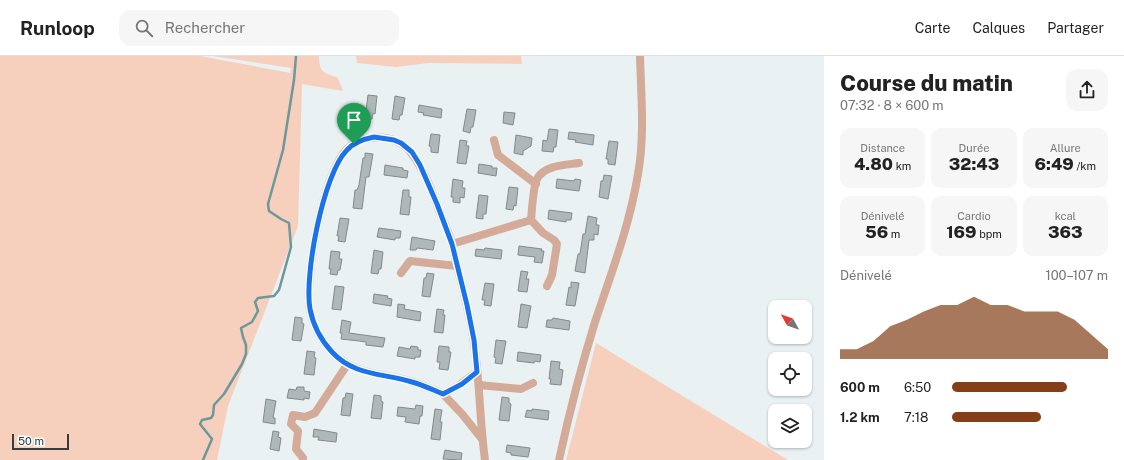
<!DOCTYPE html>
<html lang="fr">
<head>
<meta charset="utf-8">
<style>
  body { margin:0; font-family:"Public Sans",sans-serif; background:#f6f6f6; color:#222; height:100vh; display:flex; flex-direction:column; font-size:15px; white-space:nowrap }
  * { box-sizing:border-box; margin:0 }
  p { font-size:13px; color:#767676 }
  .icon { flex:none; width:22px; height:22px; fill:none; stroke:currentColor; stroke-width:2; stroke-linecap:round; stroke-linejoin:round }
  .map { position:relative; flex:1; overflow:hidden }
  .side { display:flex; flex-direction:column; background:#fff; width:300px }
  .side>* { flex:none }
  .needle { width:26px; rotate:310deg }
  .tools { position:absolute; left:768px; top:244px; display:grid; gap:8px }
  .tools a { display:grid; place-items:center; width:44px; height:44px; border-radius:8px; background:#fff; box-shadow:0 1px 3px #0004; font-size:20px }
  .scale { position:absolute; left:12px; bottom:10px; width:57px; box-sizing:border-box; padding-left:4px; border:2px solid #383c3c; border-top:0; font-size:11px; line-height:14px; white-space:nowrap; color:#383c3c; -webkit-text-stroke:3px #f6ffff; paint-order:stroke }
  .pin { position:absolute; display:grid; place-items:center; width:34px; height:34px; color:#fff; margin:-41px -17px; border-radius:50% 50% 50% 0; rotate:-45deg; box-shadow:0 0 4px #0007 }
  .pin .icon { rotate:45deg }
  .round { display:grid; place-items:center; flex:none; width:42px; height:42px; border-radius:12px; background:#f6f6f6 }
  .headline { display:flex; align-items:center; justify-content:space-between; height:68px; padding:0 16px }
  h1 { font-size:22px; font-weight:800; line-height:30px }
  .stats { display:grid; grid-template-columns:repeat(3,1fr); gap:6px; height:68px; padding:4px 16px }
  .stats div { display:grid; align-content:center; border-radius:10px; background:#f6f6f6; text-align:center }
  .stats b { font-size:17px; font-weight:800 }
  .stats small { font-size:11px; font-weight:400 }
  .stats p { font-size:11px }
  .chart { height:112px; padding:8px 16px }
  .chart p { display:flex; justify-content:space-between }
  .chart svg { width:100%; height:72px; margin-top:4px; fill:#843f18; opacity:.7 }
  ul { padding:0 16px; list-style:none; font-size:13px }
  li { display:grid; grid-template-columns:64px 48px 1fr; align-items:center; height:30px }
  li i { height:10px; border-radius:5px; background:#843f18 }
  header { display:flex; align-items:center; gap:24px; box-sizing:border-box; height:56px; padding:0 20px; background:#fff; border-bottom:1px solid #e0e0e0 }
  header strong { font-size:19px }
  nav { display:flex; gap:22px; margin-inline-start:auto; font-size:14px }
  .search { width:280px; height:36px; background:#f6f6f6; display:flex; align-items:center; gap:10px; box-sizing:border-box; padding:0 14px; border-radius:12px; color:#767676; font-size:15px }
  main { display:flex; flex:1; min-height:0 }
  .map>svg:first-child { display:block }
  .green { fill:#f7cfbd }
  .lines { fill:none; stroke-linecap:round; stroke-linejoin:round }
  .stream { stroke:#6d989b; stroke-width:2.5 }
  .building { fill:#afb8b8; stroke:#828a8a }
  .minor { stroke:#d3ab98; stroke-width:8 }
  .route-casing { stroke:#fff; stroke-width:8 }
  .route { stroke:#1a73e8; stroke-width:5 }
</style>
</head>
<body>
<header>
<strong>Runloop</strong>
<div class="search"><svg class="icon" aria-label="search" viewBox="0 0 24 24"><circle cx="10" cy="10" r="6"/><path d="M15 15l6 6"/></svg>Rechercher</div>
<nav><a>Carte</a><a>Calques</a><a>Partager</a></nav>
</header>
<main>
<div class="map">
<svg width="824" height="404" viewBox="0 0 824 404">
  <rect width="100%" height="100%" fill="#e9f1f2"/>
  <!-- green -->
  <g class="green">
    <path d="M 0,0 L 200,0 L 290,17 L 291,12 L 213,0 L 319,0 C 319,16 324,17 338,22 L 343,35 L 302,28 L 298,170 L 228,350 L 217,404 L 0,404 Z"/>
    <path d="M 356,0 L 521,0 L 522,8 L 428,7 L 396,11 L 357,7 Z"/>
    <path d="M 596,287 L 788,404 L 566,404 Z"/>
  </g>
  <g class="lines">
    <!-- stream -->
    <path class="stream" d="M 203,404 L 212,383 L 200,368 L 202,364 L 211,362 L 213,359 L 214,349 L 224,338 L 242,308 L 246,298 L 246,289 L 243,281 L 241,272 L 252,266 L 258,255 L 255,246 L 258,242 L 274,240 L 279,234 L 291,191 L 289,167 L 281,163 L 269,155 L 268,148 L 283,94 L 294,24 L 296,0"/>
  </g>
  <!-- building -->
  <g class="building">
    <path d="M 368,39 L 377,40 L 375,58 L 373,57 L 372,63 L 365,62 Z"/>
    <path d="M 395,40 L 405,42 L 402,59 L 400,59 L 399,64 L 392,63 Z"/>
    <path d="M 419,49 L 442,53 L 441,62 L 423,59 L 424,57 L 418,56 Z"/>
    <path d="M 467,53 L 476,54 L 473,71 L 471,71 L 470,77 L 463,75 Z"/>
    <path d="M 504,56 L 515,57 L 513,69 L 503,67 Z"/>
    <path d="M 549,73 L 558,74 L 556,91 L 554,91 L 553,96 L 542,95 L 543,84 L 547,85 Z"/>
    <path d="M 569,76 L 594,79 L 593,89 L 575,86 L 576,84 L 568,83 Z"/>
    <path d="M 431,78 L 440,79 L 438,97 L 431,96 L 431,91 L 429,90 Z"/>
    <path d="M 516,79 L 532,82 L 531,90 L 523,95 L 523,99 L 514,97 Z"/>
    <path d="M 460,84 L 467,85 L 466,90 L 469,90 L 466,108 L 457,107 Z"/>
    <path d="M 609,85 L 618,86 L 615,109 L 608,108 L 608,103 L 606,103 Z"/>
    <path d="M 365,97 L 373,98 L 369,121 L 366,121 L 362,153 L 353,152 L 355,134 L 357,134 L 359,129 L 363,102 L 365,102 Z"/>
    <path d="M 479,108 L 492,110 L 492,112 L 497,112 L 496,120 L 478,117 Z"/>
    <path d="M 385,109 L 403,112 L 403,114 L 408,115 L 407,122 L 384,119 Z"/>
    <path d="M 604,119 L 612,120 L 608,143 L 599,141 L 601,125 L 603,125 Z"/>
    <path d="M 453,123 L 463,125 L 462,132 L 465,132 L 464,142 L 460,141 L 460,147 L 453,146 L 453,141 L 451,141 Z"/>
    <path d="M 557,123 L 574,125 L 575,123 L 581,124 L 579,135 L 556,132 Z"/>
    <path d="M 509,131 L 518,132 L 516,150 L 514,149 L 513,154 L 506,153 Z"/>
    <path d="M 403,134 L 409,134 L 409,141 L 411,141 L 409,159 L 400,158 Z"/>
    <path d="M 479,139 L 488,140 L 486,158 L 483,158 L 483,163 L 476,162 Z"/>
    <path d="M 549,154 L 572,157 L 571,164 L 566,164 L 566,166 L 548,163 Z"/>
    <path d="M 588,160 L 597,162 L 596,169 L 599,169 L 598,179 L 594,178 L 594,184 L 589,184 L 585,217 L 575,215 L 578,198 L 580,198 L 583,178 L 585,178 Z"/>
    <path d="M 340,162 L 349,163 L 345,186 L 338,185 L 339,180 L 337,180 Z"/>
    <path d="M 379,172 L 401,175 L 400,182 L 395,182 L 395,184 L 377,181 Z"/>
    <path d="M 412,181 L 435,185 L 433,194 L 417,192 L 416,194 L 410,194 Z"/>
    <path d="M 519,190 L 542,193 L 541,195 L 544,195 L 542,207 L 534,206 L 535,201 L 518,199 Z"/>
    <path d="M 485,192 L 502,194 L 501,203 L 475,200 L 476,193 L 484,194 Z"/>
    <path d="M 374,194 L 383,196 L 381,213 L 379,213 L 378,218 L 371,217 Z"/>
    <path d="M 331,195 L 340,196 L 339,203 L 342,203 L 340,214 L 338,214 L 337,219 L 330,218 L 331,213 L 329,213 Z"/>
    <path d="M 521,215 L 528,216 L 526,223 L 529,223 L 527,236 L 518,235 Z"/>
    <path d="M 427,217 L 434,218 L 430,241 L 422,240 L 424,222 L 426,222 Z"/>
    <path d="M 571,226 L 579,227 L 575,250 L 566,249 L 569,231 L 571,232 Z"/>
    <path d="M 485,227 L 494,228 L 491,250 L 484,249 L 485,244 L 482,244 Z"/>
    <path d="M 335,230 L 344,231 L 341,254 L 332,253 Z"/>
    <path d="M 374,238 L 388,240 L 387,242 L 392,243 L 391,250 L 373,247 Z"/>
    <path d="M 398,248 L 405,249 L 404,253 L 421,256 L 420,265 L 397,261 Z"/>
    <path d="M 521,248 L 531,250 L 527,272 L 518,271 Z"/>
    <path d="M 437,253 L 444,254 L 443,259 L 445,259 L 443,277 L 434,276 Z"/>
    <path d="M 295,261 L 302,262 L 302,267 L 304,268 L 301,285 L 292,284 Z"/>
    <path d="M 553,262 L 570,265 L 569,274 L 546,271 L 547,264 L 552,264 Z"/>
    <path d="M 342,264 L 351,266 L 349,277 L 385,282 L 383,291 L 366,289 L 366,286 L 359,285 L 341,283 L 342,277 L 340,277 Z"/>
    <path d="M 496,284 L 506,285 L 502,308 L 495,307 L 496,302 L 494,301 Z"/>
    <path d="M 411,290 L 418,291 L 418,294 L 421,294 L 420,301 L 415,301 L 415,303 L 397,300 L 399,291 L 410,293 Z"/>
    <path d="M 439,290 L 449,291 L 449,296 L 451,296 L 448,314 L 439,313 L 440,306 L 437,306 Z"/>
    <path d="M 307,295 L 315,296 L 314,301 L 316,302 L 314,319 L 304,318 Z"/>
    <path d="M 518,296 L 541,299 L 540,306 L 535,305 L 534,307 L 517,305 Z"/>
    <path d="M 551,305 L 560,306 L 559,313 L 563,314 L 561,329 L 550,328 L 551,323 L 549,323 Z"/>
    <path d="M 297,331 L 304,331 L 304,335 L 310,336 L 309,343 L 304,342 L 304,344 L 287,342 L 289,333 L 296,334 Z"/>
    <path d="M 346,337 L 353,338 L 350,360 L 341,359 L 343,342 L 345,342 Z"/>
    <path d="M 374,339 L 381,340 L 381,345 L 383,346 L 381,363 L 371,362 Z"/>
    <path d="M 502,341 L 509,342 L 509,347 L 511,348 L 509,365 L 499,364 Z"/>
    <path d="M 266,343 L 276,345 L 273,362 L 275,362 L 275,368 L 263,366 Z"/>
    <path d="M 416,349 L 423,350 L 422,360 L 420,360 L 419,368 L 405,366 L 406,361 L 397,360 L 398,351 L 415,353 Z"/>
    <path d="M 435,353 L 442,354 L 440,366 L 442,366 L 440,384 L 431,383 Z"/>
    <path d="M 532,353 L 549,355 L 548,364 L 525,361 L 527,354 L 532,355 Z"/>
    <path d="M 314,373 L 337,377 L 336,386 L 318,384 L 319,381 L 313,381 Z"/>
    <path d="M 273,375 L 279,376 L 278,381 L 281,382 L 279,395 L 270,393 Z"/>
    <path d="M 507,389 L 530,392 L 528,401 L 511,399 L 511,397 L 506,396 Z"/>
    <path d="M 445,394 L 462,397 L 461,404 L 443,403 Z"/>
  </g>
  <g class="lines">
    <!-- minor -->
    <g class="minor">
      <path d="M 494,84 L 498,99 L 536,128"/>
      <path d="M 531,164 C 532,154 533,131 537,123 C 544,109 566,109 579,107"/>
      <path d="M 452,188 L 531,164 L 543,177 L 554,184 L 557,188 L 552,219 L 547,230"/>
      <path d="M 401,217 L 410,205 L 457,210"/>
      <path d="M 477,316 L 458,330 L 443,338 C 433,334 423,329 413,326 C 383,317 355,320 332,296 C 322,285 313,270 310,254 C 304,222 323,117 347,93 C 357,84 371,80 385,82 C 395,83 406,89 412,98 C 424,114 432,135 439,154 C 443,165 449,176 452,188 C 454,195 455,202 457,209 C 464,238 472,266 475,295 C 480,331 480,368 485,404"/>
      <path d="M 479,329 L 521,333 L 533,327"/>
      <path d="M 443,338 L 462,358 L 482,383"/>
      <path d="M 303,402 L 296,393 L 298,375 L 291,368 L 293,359 L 305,361 L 315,357 L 347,309"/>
      <path d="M 559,404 C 569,358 581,311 595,266 C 611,218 630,168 638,118 C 645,79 641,39 640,0"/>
    </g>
  </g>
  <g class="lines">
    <!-- route casing -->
    <g class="route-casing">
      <path id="route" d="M 374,81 L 394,84 L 401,87 L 412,96 L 420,109 L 437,148 L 452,188 L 467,249 L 474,284 L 477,316 L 462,328 L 443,338 C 433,334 423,329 412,326 C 383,317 354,320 332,296 C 321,284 313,269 310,253 C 304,220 323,118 347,94 C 354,86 364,83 374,81 Z"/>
    </g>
    <!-- route -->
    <use href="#route" class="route"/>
  </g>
</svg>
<div class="tools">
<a><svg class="needle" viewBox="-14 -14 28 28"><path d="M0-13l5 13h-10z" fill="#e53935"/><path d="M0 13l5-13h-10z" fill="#767676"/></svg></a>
<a><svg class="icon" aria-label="locate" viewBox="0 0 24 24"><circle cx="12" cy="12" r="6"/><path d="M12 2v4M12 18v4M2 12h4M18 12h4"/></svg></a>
<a><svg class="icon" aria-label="layers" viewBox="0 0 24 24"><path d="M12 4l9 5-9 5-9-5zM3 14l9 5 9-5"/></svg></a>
</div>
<div class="scale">50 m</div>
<div class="pin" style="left:354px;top:88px;background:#1e9e55"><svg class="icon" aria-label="arrive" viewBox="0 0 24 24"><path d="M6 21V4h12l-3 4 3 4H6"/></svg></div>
</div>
<section class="side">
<div class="headline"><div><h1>Course du matin</h1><p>07:32 · 8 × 600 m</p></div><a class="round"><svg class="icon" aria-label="share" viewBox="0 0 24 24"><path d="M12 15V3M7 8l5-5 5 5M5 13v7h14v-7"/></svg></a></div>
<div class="stats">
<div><p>Distance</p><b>4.80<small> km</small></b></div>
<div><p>Durée</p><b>32:43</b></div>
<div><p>Allure</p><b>6:49<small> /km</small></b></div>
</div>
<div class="stats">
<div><p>Dénivelé</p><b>56<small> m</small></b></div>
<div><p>Cardio</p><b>169<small> bpm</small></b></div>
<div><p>kcal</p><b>363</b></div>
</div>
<div class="chart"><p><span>Dénivelé</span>100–107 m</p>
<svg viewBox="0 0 160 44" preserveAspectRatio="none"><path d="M0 44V38L10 38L20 33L30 24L40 20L50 15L60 11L70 11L80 6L90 11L100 11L110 15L120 15L130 15L140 20L150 29L160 38V44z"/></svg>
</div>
<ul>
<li><b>600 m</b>6:50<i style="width:74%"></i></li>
<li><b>1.2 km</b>7:18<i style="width:57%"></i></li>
</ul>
</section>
</main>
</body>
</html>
